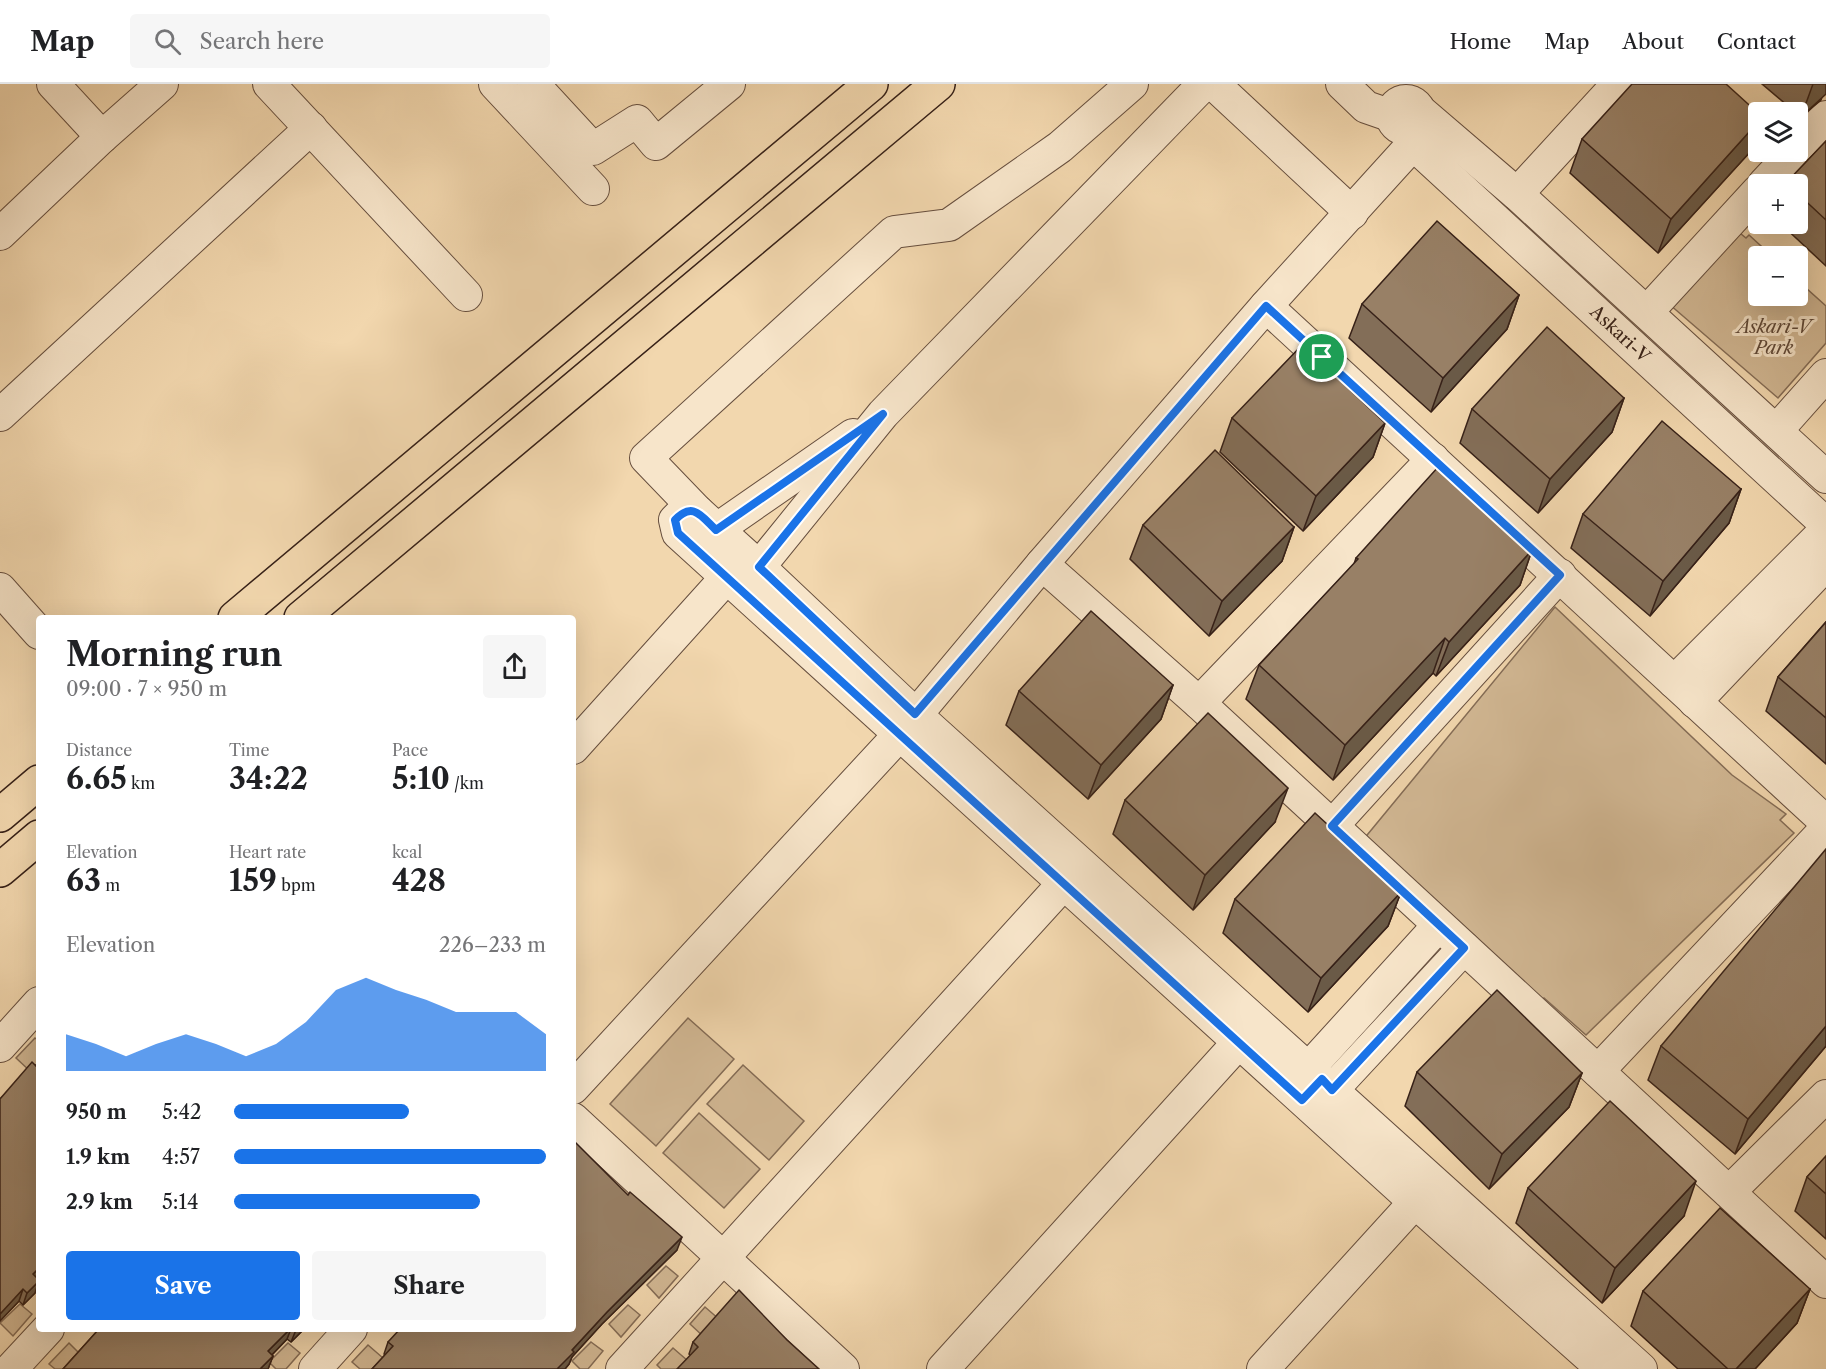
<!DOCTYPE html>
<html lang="en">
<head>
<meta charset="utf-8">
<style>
  body { margin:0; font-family:"Libre Caslon Text",serif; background:#f6f6f6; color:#202124; height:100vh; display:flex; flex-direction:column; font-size:22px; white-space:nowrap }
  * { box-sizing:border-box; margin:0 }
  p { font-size:20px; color:#757577 }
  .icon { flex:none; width:33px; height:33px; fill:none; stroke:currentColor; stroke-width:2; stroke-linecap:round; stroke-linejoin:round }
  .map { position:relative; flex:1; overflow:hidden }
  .side { position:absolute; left:36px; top:531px; width:540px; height:717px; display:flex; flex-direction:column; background:#fff; border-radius:6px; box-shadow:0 6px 24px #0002 }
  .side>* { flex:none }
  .buttons { position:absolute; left:1748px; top:18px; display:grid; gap:12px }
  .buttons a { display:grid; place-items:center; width:60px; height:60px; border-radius:6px; background:#fff; box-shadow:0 6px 24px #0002; font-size:30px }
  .pin { position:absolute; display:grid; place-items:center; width:51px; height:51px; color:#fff; margin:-26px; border:3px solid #fff; border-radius:50%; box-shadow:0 2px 6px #0007 }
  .round { display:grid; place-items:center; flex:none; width:63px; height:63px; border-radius:6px; background:#f6f6f6 }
  .overview { display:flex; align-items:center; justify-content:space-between; height:102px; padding:0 30px }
  h1 { font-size:33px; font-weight:800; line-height:45px }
  .metrics { display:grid; grid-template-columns:repeat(3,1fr); gap:9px; height:102px; padding:6px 30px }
  .metrics div { display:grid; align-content:center }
  .metrics b { font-size:30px; font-weight:800 }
  .metrics small { font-size:16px; font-weight:400 }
  .metrics p { font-size:16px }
  .chart { height:168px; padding:12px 30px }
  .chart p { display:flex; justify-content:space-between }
  .chart svg { width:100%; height:108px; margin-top:6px; fill:#1a73e8; opacity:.7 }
  .action { display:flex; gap:12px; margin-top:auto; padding:12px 30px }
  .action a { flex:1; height:69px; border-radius:6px; background:#1a73e8; color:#fff; font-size:24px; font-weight:800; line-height:69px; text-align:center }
  .action a+a { background:#f6f6f6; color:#202124 }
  ul { padding:0 30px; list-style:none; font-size:20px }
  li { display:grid; grid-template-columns:96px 72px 1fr; align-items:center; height:45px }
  li i { height:15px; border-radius:8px; background:#1a73e8 }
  header { display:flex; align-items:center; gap:36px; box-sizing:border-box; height:84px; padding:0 30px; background:#fff; border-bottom:2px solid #e0e0e0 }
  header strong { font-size:28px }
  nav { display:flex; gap:33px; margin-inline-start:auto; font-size:21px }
  .search { width:420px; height:54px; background:#f6f6f6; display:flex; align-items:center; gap:15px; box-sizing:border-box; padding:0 21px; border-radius:6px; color:#757577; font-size:22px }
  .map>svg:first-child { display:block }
  .green { fill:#d2b894; stroke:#846c56; stroke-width:1.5 }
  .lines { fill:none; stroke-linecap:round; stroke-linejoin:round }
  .minor-casing { stroke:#664e3e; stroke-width:34 }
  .highway-casing { stroke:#372118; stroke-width:36 }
  .minor { stroke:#f7e5ca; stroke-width:32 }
  .highway { stroke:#f2d7ae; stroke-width:33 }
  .wall { fill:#836e58; stroke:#372118; stroke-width:1.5 }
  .shaded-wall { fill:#6a5a47; stroke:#372118; stroke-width:1.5 }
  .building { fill:#988066; stroke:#372118; stroke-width:1.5 }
  .route-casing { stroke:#fff; stroke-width:12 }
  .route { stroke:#1a73e8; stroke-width:8 }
  .labels { text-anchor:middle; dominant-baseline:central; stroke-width:6; stroke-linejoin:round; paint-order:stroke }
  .park-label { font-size:18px; font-style:italic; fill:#5e4737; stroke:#f7e5ca }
  .street-label { font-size:18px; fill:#372118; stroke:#f7e5ca }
</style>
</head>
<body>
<header>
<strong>Map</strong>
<div class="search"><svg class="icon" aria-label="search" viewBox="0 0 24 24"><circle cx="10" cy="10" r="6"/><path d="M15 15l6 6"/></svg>Search here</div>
<nav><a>Home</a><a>Map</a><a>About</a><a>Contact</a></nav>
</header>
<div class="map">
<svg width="1826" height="1285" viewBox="0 0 1826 1285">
  <rect width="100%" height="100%" fill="#f2d7ae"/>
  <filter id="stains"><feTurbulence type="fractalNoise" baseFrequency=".00333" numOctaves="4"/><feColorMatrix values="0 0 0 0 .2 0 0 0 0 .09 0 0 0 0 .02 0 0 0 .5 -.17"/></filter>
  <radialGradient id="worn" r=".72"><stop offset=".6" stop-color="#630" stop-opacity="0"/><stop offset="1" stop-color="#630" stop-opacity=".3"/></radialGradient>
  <!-- green -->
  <g class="green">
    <path d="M 1735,145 L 1746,154 L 1749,151 L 1772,172 L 1758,172 L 1758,212 L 1797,212 L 1797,196 L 1826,222 L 1826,259 L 1778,314 L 1669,220 Z"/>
    <path d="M 1555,523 L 1732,691 L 1786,730 L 1780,736 L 1794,749 L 1586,951 L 1544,914 L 1542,916 L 1363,756 Z"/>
    <path d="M 688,934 L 734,975 L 656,1062 L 610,1020 Z"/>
    <path d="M 35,954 L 39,957 L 39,979 L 31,988 L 16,974 Z"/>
    <path d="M 743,981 L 804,1037 L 769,1076 L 707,1020 Z"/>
    <path d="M 699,1029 L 760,1085 L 724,1124 L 663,1069 Z"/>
    <path d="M 666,1182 L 678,1192 L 659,1214 L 647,1201 Z"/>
    <path d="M 20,1220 L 32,1230 L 13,1252 L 0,1239 Z"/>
    <path d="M 628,1221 L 640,1231 L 621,1253 L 609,1240 Z"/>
    <path d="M 705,1223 L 720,1236 L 705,1254 L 690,1240 Z"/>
    <path d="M 591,1258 L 603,1267 L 588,1285 L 580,1285 L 572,1277 Z"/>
    <path d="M 69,1259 L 83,1273 L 72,1285 L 55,1285 L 49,1280 Z"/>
    <path d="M 288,1259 L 300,1269 L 286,1285 L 276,1285 L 269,1278 Z"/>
    <path d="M 368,1261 L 383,1274 L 374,1285 L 360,1285 L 352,1278 Z"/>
    <path d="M 673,1264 L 688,1277 L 681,1285 L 661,1285 L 657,1281 Z"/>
  </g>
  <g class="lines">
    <!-- minor casing -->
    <g class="minor-casing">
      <g id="minor">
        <path d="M 53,0 L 102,53"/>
        <path d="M 269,0 L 466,211"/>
        <path d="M 495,0 L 593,105"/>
        <path d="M 533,0 L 593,65 L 637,37 L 656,60 L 729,0"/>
        <path d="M 1209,0 L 1218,4 L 1352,129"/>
        <path d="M 1342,0 L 1366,23 L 1392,32"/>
        <circle cx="1406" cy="31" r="14"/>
        <path d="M 1420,27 L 1517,110 L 1826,393"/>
        <path d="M 1413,60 L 1826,440"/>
        <path d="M 1797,64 L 1826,33"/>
        <path d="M 1764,100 L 1794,68"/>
        <path d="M 1517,110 L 1618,0"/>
        <path d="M 0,150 L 102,53 L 162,0"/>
        <path d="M 1266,222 L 1826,738"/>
        <path d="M 1647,228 L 1758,107"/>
        <path d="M 0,331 L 311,44"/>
        <path d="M 1777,346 L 1826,291"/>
        <path d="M 698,428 L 646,374 L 894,148 L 949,141 L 1060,63 L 1132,0"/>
        <path d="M 716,446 L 853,351"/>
        <path d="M 1042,480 L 1199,619 L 1826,1198"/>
        <path d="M 759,483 L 883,330 L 1199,5 L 1207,0"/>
        <path d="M 0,505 L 39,549"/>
        <path d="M 1674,598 L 1826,446"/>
        <path d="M 1695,618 L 1826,480"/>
        <path d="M 1199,619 L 1433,375"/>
        <path d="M 573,664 L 727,493"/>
        <path d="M 1332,742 L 1560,491"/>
        <path d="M 0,962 L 39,919"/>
        <path d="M 1309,984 L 1439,841"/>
        <path d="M 1598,987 L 1826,745"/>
        <path d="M 573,1004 L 900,650 L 1042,480 L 1266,222 L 1413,60 L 1409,45"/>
        <path d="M 1332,1006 L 1464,864"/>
        <path d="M 573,1035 L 843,1285"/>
        <path d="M 1729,1108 L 1826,1012"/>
        <path d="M 11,1285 L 48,1245"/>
        <path d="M 315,1285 L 351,1245"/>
        <path d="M 622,1285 L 1064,799"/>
        <path d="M 943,1285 L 1239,958"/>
        <path d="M 1263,1285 L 1415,1118"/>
        <path d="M 1603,1285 L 1415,1118 L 678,449 L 675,436 L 684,427 L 698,428 L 759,483 L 915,630 L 1641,1285"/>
      </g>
    </g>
    <!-- highway casing -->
    <g class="highway-casing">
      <g id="highway">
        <path d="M 235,534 L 871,0"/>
        <path d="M 301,534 L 938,0"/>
        <path d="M 0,731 L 39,698"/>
        <path d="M 0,786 L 39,753"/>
      </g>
    </g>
    <!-- minor -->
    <use href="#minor" class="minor"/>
    <!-- highway -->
    <use href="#highway" class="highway"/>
  </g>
  <!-- wall -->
  <g class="wall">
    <path d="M 1762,0 L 1826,0 L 1821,16 L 1801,33 L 1797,30 L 1797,28 L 1795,28 Z"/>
    <path d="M 1582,55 L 1750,68 L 1658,169 L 1570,89 Z"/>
    <path d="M 1826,57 L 1826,182 L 1781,140 L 1797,140 L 1797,100 L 1786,100 L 1786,99 Z"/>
    <path d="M 1519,211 L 1507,245 L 1431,328 L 1349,254 L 1362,220 Z"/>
    <path d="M 1624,314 L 1612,348 L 1538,429 L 1460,359 L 1472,325 Z"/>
    <path d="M 1232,334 L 1385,339 L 1373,373 L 1303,447 L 1220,368 Z"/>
    <path d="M 1741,405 L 1729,439 L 1650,532 L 1571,464 L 1583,430 Z"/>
    <path d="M 1143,441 L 1294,443 L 1282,477 L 1209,552 L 1130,475 Z"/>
    <path d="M 1532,466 L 1520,501 L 1436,592 L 1433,589 L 1333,696 L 1246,615 L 1259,581 L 1354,480 L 1356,474 Z"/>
    <path d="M 1826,538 L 1826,680 L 1766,627 L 1778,593 Z"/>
    <path d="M 1173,601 L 1161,635 L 1088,715 L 1006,641 L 1019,607 Z"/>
    <path d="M 1125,716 L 1275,738 L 1193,826 L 1113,750 Z"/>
    <path d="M 1401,808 L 1388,842 L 1308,928 L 1223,849 L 1235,815 Z"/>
    <path d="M 1661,962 L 1826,962 L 1735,1070 L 1648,996 Z"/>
    <path d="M 39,978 L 39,1191 L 37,1194 L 35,1209 L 23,1221 L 19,1217 L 0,1237 L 0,1015 Z"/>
    <path d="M 1417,988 L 1582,989 L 1569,1023 L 1489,1105 L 1405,1022 Z"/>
    <path d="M 1826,1072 L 1826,1155 L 1795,1127 L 1807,1093 Z"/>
    <path d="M 1528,1104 L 1684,1132 L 1602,1219 L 1516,1139 Z"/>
    <path d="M 677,1166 L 602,1240 L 572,1273 L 569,1280 L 565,1285 L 372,1285 L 385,1271 L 384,1270 L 388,1258 Z"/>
    <path d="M 1810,1205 L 1797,1239 L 1755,1285 L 1678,1285 L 1631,1242 L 1643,1207 Z"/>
    <path d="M 99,1245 L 304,1245 L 291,1258 L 287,1255 L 272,1271 L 273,1272 L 268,1285 L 63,1285 Z"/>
    <path d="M 787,1256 L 690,1271 L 689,1270 L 693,1258 Z"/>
  </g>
  <!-- shaded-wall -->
  <g class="shaded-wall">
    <path d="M 1813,0 L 1826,0 L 1826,10 L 1801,33 Z"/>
    <path d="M 1758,38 L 1758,46 L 1750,68 L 1658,169 L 1671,135 Z"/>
    <path d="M 1519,211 L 1507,245 L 1431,328 L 1443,294 Z"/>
    <path d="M 1624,314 L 1612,348 L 1538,429 L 1550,395 Z"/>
    <path d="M 1385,339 L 1373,373 L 1303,447 L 1316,412 Z"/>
    <path d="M 1741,405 L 1729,439 L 1650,532 L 1663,497 Z"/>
    <path d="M 1294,443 L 1282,477 L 1209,552 L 1222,517 Z"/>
    <path d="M 1532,466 L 1520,501 L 1436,592 L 1449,558 Z"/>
    <path d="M 1445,554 L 1433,589 L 1333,696 L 1345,661 Z"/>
    <path d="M 1173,601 L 1161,635 L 1088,715 L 1101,681 Z"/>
    <path d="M 1288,704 L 1275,738 L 1193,826 L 1205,791 Z"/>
    <path d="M 1401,808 L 1388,842 L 1308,928 L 1321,894 Z"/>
    <path d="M 1826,942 L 1826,962 L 1735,1070 L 1748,1035 Z"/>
    <path d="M 1582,989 L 1569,1023 L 1489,1105 L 1502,1070 Z"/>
    <path d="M 1696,1097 L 1684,1132 L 1602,1219 L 1615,1184 Z"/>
    <path d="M 682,1153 L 677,1166 L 602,1240 L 572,1273 L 569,1280 L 565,1285 L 557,1285 L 572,1266 L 607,1228 Z"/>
    <path d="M 39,1184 L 39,1191 L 28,1203 L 33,1190 Z"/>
    <path d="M 39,1197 L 35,1209 L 23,1221 L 27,1209 Z"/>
    <path d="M 23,1205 L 19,1217 L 0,1237 L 0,1230 Z"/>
    <path d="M 1810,1205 L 1797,1239 L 1755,1285 L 1736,1285 Z"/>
    <path d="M 290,1245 L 291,1245 L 287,1255 L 264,1279 L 268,1267 Z"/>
    <path d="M 297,1245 L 304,1245 L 291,1258 L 296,1246 Z"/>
    <path d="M 273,1272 L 268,1285 L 260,1285 Z"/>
  </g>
  <!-- building -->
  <g class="building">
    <path d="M 1632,0 L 1726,0 L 1758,29 L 1758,38 L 1671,135 L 1582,55 Z"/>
    <path d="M 1826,57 L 1826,136 L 1797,109 L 1797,100 L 1788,100 L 1786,99 Z"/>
    <path d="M 1437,137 L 1519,211 L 1443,294 L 1362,220 Z"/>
    <path d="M 1547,243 L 1624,314 L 1550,395 L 1472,325 Z"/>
    <path d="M 1302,261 L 1385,339 L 1316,412 L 1232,334 Z"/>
    <path d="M 1662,337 L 1741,405 L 1663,497 L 1583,430 Z"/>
    <path d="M 1215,366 L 1294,443 L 1222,517 L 1143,441 Z"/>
    <path d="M 1439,382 L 1532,466 L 1449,558 L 1445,554 L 1345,661 L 1259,581 L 1358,475 L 1356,474 Z"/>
    <path d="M 1091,527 L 1173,601 L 1101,681 L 1019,607 Z"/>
    <path d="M 1826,538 L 1826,634 L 1778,593 Z"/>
    <path d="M 1208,629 L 1288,704 L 1205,791 L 1125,716 Z"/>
    <path d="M 1315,729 L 1401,808 L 1321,894 L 1235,815 Z"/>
    <path d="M 1826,765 L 1826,942 L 1748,1035 L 1661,962 Z"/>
    <path d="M 1497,906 L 1582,989 L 1502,1070 L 1417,988 Z"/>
    <path d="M 32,978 L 36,982 L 39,978 L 39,1184 L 33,1190 L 39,1196 L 39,1197 L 27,1209 L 23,1205 L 0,1230 L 0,1015 Z"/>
    <path d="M 1610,1017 L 1696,1097 L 1615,1184 L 1528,1104 Z"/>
    <path d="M 573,1056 L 628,1111 L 630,1108 L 682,1153 L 607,1228 L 572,1266 L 574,1268 L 557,1285 L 372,1285 L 393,1262 L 388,1258 L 400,1245 L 573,1245 Z"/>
    <path d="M 1826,1072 L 1826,1110 L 1807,1093 Z"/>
    <path d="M 1720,1124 L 1810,1205 L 1736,1285 L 1728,1285 L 1643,1207 Z"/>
    <path d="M 739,1206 L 787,1256 L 819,1285 L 677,1285 L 698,1263 L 693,1258 Z"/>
    <path d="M 99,1245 L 290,1245 L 268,1267 L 273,1272 L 260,1285 L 63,1285 Z"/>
  </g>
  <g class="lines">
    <!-- route casing -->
    <g class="route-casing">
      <path id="route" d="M 1266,222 L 1560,491 L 1332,742 L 1464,864 L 1332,1006 L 1322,995 L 1302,1016 L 678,449 L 675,436 C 693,417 701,432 716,446 L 883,330 L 759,483 L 915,630 Z"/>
    </g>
    <!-- route -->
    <use href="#route" class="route"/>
  </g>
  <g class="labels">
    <!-- park labels -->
    <g class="park-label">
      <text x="1774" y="243">Askari-V<tspan x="1774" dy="21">Park</tspan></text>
    </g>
    <!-- street labels -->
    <g class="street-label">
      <text transform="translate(1620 250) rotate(43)">Askari-V</text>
    </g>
  </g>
  <rect width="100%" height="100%" filter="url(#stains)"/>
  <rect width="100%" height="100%" fill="url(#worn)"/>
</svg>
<div class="buttons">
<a><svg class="icon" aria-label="layers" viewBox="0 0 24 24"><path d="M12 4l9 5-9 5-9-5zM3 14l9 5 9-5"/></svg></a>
<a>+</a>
<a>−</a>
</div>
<div class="pin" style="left:1322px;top:273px;background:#1e9e55"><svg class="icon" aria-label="arrive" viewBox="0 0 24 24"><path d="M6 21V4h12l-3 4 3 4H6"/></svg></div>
<section class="side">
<div class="overview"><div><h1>Morning run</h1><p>09:00 · 7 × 950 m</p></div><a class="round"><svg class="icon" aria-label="share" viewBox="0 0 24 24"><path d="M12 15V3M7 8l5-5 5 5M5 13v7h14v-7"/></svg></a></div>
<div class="metrics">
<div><p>Distance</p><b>6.65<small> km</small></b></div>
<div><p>Time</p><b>34:22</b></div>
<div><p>Pace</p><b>5:10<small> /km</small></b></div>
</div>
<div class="metrics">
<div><p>Elevation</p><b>63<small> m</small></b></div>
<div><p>Heart rate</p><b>159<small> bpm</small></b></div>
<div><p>kcal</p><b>428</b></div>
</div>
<div class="chart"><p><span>Elevation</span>226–233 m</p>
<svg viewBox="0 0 160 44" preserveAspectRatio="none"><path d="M0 44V29L10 33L20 38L30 33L40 29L50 33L60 38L70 33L80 24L90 11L100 6L110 11L120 15L130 20L140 20L150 20L160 29V44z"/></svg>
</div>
<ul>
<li><b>950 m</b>5:42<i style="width:56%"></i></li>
<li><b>1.9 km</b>4:57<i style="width:100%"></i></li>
<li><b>2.9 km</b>5:14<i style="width:79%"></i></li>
</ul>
<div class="action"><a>Save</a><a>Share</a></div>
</section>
</div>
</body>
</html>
